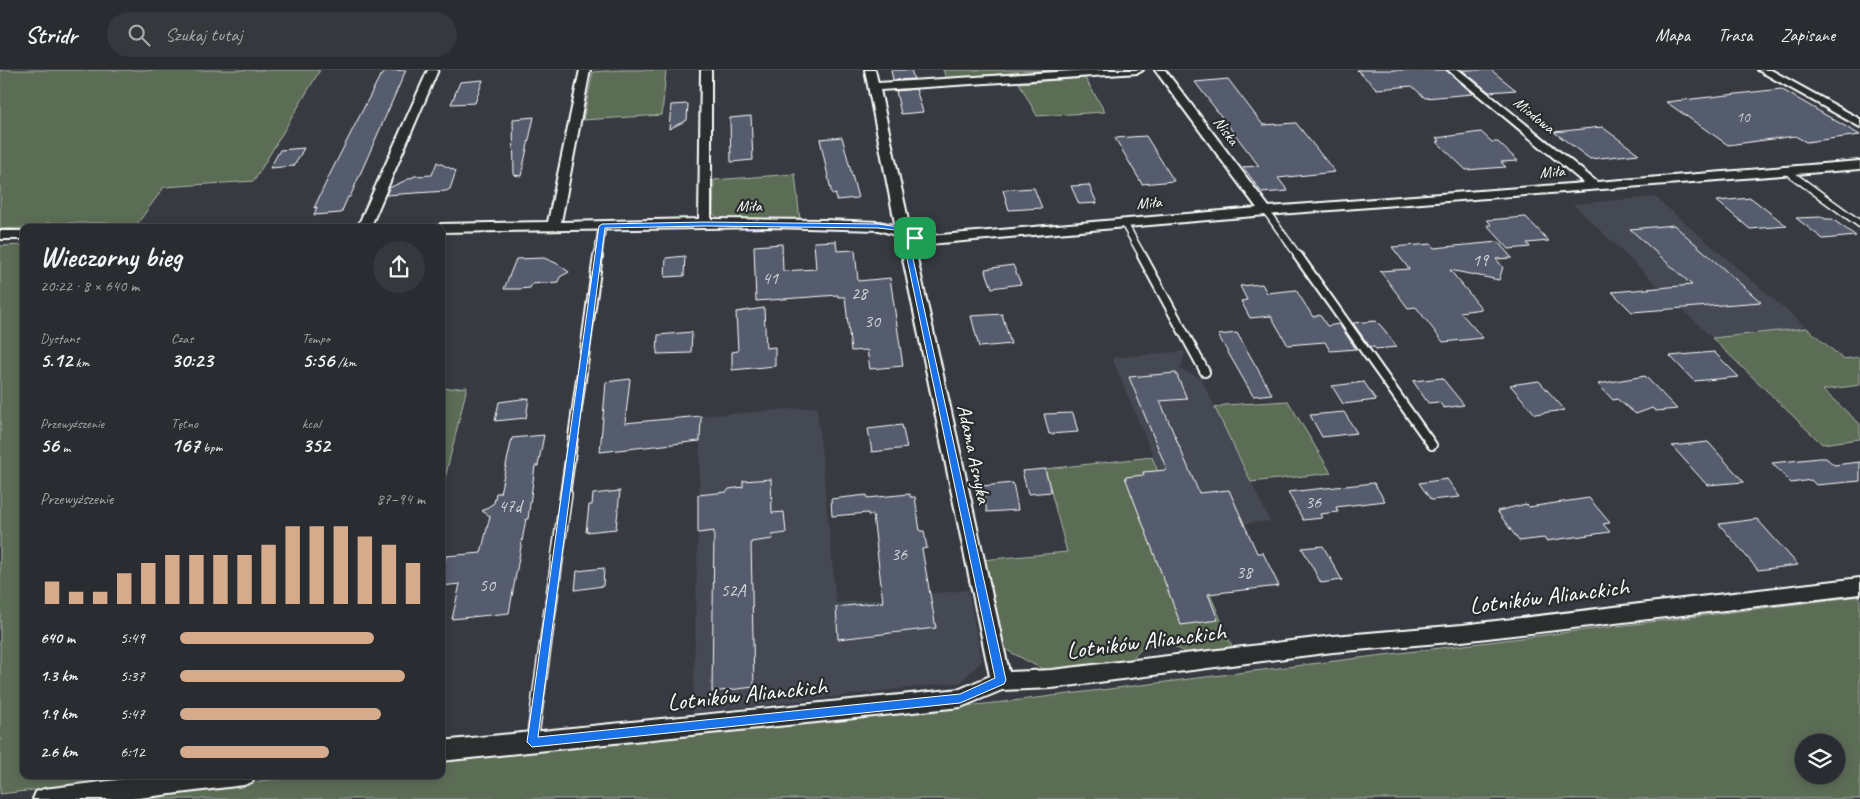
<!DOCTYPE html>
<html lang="pl">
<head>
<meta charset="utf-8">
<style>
  body { margin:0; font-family:Caveat,sans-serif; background:#35383d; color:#f1f3f6; height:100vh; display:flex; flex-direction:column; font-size:19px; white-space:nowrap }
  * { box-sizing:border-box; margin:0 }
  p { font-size:16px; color:#a5a7ab }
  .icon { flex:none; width:28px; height:28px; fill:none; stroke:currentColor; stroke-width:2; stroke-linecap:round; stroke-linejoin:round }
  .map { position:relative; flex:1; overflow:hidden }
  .side { position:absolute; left:20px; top:154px; width:425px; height:555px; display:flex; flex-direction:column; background:#292c31; border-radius:10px; box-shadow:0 2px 12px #0003,0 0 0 1px #45484d }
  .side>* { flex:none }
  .fabs { position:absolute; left:1795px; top:664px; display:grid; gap:10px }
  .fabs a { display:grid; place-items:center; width:50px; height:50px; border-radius:50%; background:#292c31; box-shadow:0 2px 12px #0003,0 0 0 1px #45484d; font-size:25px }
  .pin { position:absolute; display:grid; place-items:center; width:42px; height:42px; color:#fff; margin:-21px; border-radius:10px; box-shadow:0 2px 8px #0006 }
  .round { display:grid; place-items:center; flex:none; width:52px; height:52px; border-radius:26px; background:#35383d }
  .headline { display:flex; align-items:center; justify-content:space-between; height:85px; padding:0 20px }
  h1 { font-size:28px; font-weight:700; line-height:38px }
  .figures { display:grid; grid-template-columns:repeat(3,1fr); gap:8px; height:85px; padding:5px 20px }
  .figures div { display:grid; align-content:center }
  .figures b { font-size:21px; font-weight:700 }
  .figures small { font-size:14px; font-weight:400 }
  .figures p { font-size:14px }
  .chart { height:140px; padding:10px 20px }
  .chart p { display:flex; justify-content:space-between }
  .chart svg { width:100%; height:90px; margin-top:5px; stroke:#d6ab8b; stroke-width:6 }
  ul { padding:0 20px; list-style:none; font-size:16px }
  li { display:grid; grid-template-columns:80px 60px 1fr; align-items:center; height:38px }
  li i { height:12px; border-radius:6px; background:#d6ab8b }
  header { display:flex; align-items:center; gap:30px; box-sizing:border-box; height:70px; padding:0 25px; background:#292c31; border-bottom:1px solid #45484d }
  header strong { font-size:24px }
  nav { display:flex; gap:28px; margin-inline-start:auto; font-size:18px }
  .search { width:350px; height:45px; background:#35383d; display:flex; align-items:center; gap:12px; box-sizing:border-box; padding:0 18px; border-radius:28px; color:#a5a7ab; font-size:19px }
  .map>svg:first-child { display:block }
  .built { fill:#444952 }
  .green { fill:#5b6d57; stroke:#adb6ab; fill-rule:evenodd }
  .building { fill:#545c6d; stroke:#fff }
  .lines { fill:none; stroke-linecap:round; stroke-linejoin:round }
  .service-far2-casing { stroke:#fff; stroke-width:9 }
  .service-far1-casing { stroke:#fff; stroke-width:12 }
  .service-casing { stroke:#fff; stroke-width:14 }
  .minor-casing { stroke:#fff; stroke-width:4 }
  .service-far2 { stroke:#2a2d2e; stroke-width:6 }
  .service-far1 { stroke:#2a2d2e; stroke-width:8 }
  .service { stroke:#2a2d2e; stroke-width:11 }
  .minor { fill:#2a2d2e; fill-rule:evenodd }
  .route { fill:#1a73e8; stroke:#fff; fill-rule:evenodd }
  .labels { text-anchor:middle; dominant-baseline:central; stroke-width:4.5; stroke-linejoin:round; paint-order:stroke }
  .far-number-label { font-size:15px; fill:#d4d6da }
  .far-street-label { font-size:16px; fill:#fff; stroke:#2a2d2e }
  .number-label { font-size:18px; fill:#d4d6da }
  .street-label { font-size:20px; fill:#fff; stroke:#2a2d2e }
  .near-street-label { font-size:24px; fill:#fff; stroke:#2a2d2e }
</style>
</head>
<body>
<header>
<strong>Stridr</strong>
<div class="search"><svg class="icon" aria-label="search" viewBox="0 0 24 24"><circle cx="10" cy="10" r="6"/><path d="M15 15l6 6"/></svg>Szukaj tutaj</div>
<nav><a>Mapa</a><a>Trasa</a><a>Zapisane</a></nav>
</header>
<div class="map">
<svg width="1860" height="729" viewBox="0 0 1860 729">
  <rect width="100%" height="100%" fill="#373b41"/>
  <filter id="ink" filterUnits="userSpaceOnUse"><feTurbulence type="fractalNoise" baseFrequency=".02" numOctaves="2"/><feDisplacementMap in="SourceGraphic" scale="10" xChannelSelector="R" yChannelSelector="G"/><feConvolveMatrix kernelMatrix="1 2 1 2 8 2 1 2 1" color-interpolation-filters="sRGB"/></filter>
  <g filter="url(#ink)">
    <!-- built -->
    <g class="built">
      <path d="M 1655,127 L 1807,258 L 1712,268 L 1573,134 Z"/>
      <path d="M 1186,281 L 1180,299 L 1201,308 L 1270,451 L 1184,459 L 1112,288 Z"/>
      <path d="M 817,337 L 836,533 L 968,520 L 982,591 L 961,612 L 693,643 L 701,346 Z"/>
    </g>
    <!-- green -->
    <g class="green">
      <path d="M 0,0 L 320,0 L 254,111 L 164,117 L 135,157 L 109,157 L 112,153 L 46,153 L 42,157 L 0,159 Z"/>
      <path d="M 621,0 L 666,0 L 662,45 L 583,50 L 593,2 Z"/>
      <path d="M 943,0 L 1053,0 L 946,8 Z"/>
      <path d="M 1085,8 L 1105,42 L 1037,46 L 1019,13 Z"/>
      <path d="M 795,104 L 800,150 L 719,148 L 713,144 L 714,110 Z"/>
      <path d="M 24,175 L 24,705 L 164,705 L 0,724 L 0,176 Z"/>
      <path d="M 1807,258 L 1843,289 L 1860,287 L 1860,315 L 1823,320 L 1860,354 L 1860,369 L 1822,374 L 1712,268 Z"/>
      <path d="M 467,317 L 441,425 L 441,319 Z"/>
      <path d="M 1288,331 L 1331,403 L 1251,412 L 1215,338 L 1224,335 Z"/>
      <path d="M 1152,387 L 1233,579 L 1188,584 L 1168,573 L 1144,576 L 1131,590 L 1044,600 L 1001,577 L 982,490 L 1067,482 L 1045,399 Z"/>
      <path d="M 1860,526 L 1860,729 L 113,729 L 310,705 L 441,705 L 441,690 L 1004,632 ZM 1804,672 L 1836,672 L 1836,705 L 1804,705 Z"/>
    </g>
    <!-- building -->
    <g class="building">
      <path d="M 406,0 L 350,127 L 348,127 L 341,143 L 314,145 L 317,137 L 314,138 L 331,102 L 380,6 L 382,6 L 385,1 Z"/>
      <path d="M 891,0 L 911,0 L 914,9 L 893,10 Z"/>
      <path d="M 1357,0 L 1446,0 L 1473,24 L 1425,28 L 1412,16 L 1377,19 Z"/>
      <path d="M 1462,0 L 1491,0 L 1516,20 L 1489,22 Z"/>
      <path d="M 1228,9 L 1263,55 L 1296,53 L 1335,102 L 1278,108 L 1288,121 L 1262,123 L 1243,97 L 1259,96 L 1195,12 Z"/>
      <path d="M 483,10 L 475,33 L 451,34 L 460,12 Z"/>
      <path d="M 916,19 L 923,42 L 901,44 L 896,21 Z"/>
      <path d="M 1781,19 L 1860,65 L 1806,72 L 1795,66 L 1728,75 L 1666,32 Z"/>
      <path d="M 688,34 L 687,50 L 669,59 L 671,35 Z"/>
      <path d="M 751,46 L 753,90 L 731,92 L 730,48 Z"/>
      <path d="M 534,47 L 521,106 L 514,105 L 513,49 Z"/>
      <path d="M 1602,57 L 1639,84 L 1590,89 L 1554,62 Z"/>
      <path d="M 1481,62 L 1492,72 L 1498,72 L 1518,91 L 1501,92 L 1506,97 L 1466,100 L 1437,72 L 1440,71 L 1436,68 Z"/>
      <path d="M 1146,66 L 1174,111 L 1142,114 L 1115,68 Z"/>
      <path d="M 842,67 L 858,128 L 836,130 L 836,124 L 832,125 L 820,69 Z"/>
      <path d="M 304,78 L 294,96 L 270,98 L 280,80 Z"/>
      <path d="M 437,92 L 456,101 L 450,119 L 446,121 L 386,125 L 389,118 L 415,106 L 432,105 Z"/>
      <path d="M 1089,115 L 1097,133 L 1079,134 L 1071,116 Z"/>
      <path d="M 1034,118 L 1042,138 L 1009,140 L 1003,120 Z"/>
      <path d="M 1751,128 L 1787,156 L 1750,159 L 1717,131 Z"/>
      <path d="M 1526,147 L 1549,171 L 1527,173 L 1530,177 L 1509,179 L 1487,155 L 1492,155 L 1487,150 Z"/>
      <path d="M 1822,147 L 1825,149 L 1832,149 L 1856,166 L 1823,169 L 1796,148 Z"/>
      <path d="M 1674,155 L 1761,232 L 1632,242 L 1612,222 L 1692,215 L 1630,159 Z"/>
      <path d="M 836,171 L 837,181 L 855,180 L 858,211 L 890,208 L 903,296 L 870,299 L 867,280 L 851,281 L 845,227 L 838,227 L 838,225 L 756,231 L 754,176 L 782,174 L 783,201 L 816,199 L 814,172 Z"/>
      <path d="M 1498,172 L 1512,188 L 1496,189 L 1503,197 L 1499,210 L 1450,200 L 1482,239 L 1460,242 L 1483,268 L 1443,272 L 1416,237 L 1408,238 L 1380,201 L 1409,199 L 1392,177 L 1431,174 L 1434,178 Z"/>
      <path d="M 685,186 L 684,206 L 665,207 L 666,188 Z"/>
      <path d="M 544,188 L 556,193 L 569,202 L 560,207 L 558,212 L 532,214 L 530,218 L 519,219 L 504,219 L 516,189 Z"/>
      <path d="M 1013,195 L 1021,214 L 992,218 L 985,199 Z"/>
      <path d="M 1262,214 L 1267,223 L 1296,220 L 1313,247 L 1320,245 L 1327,256 L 1339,254 L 1356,279 L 1330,281 L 1325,272 L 1287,275 L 1286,272 L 1271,246 L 1250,248 L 1241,231 L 1247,230 L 1240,216 Z"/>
      <path d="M 764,238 L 766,278 L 775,277 L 775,296 L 732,300 L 732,282 L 738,281 L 736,242 Z"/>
      <path d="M 1002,244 L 1011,274 L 979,277 L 971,246 Z"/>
      <path d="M 1376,251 L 1383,258 L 1397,277 L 1376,279 L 1374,277 L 1370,277 L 1353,253 Z"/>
      <path d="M 692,262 L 691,283 L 657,284 L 658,265 Z"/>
      <path d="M 1237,263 L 1272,324 L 1253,326 L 1218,265 Z"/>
      <path d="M 1714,282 L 1739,307 L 1694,311 L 1670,286 Z"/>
      <path d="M 1176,303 L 1187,329 L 1160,331 L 1199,423 L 1229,420 L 1257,483 L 1263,483 L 1279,516 L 1208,524 L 1218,550 L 1181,555 L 1125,407 L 1144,405 L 1143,402 L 1167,400 L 1129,307 Z"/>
      <path d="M 1645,306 L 1677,339 L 1656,341 L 1652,338 L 1636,344 L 1617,329 L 1613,330 L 1598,314 Z"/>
      <path d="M 1442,308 L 1464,335 L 1444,338 L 1439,332 L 1428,333 L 1413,311 Z"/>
      <path d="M 630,309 L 625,353 L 701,346 L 700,371 L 600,382 L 606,312 Z"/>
      <path d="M 1539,311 L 1565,340 L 1535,344 L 1510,315 Z"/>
      <path d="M 1364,312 L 1376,330 L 1343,334 L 1332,316 Z"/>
      <path d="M 529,328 L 526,348 L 495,351 L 499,332 Z"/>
      <path d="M 1344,342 L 1357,363 L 1322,367 L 1310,345 Z"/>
      <path d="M 1073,343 L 1078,362 L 1049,364 L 1044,344 Z"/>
      <path d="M 902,355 L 907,378 L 872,382 L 868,359 Z"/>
      <path d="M 544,365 L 538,396 L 535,396 L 528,449 L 526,449 L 509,543 L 452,549 L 460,514 L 441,516 L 441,507 L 446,486 L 481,483 L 490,446 L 482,441 L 494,433 L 496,423 L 500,423 L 512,368 Z"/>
      <path d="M 1708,372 L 1744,412 L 1707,415 L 1672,376 Z"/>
      <path d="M 1819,388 L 1826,388 L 1834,395 L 1860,392 L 1860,411 L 1816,415 L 1811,410 L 1791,413 L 1772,393 Z"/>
      <path d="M 1045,399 L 1051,422 L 1028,424 L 1022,401 Z"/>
      <path d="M 771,409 L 772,443 L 784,442 L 786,463 L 772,465 L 773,469 L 751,472 L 754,617 L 712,622 L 714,461 L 698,463 L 698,425 L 727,422 L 729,419 L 743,417 L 743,411 Z"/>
      <path d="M 1447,409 L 1460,427 L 1431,430 L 1419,413 Z"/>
      <path d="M 1013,413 L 1018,440 L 987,442 L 982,416 Z"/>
      <path d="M 1374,413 L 1385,431 L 1336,437 L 1338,442 L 1320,444 L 1322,448 L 1303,450 L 1288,422 Z"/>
      <path d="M 620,421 L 616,459 L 586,462 L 589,435 L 592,435 L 593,424 Z"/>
      <path d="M 910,424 L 910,427 L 915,427 L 920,461 L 924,461 L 927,478 L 922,479 L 936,558 L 838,569 L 836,537 L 883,532 L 873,445 L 868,445 L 868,443 L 832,446 L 831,429 L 867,425 L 867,428 Z"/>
      <path d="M 1589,428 L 1610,453 L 1603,454 L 1610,462 L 1546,471 L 1544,468 L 1519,471 L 1497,441 L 1526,434 L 1529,437 Z"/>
      <path d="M 1757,449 L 1798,495 L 1758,500 L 1719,454 Z"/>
      <path d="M 1323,476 L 1342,510 L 1321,513 L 1302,478 Z"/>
      <path d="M 604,498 L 603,516 L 575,520 L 577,501 Z"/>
    </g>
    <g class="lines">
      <!-- service-far2 casing -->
      <g class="service-far2-casing">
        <g id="service-far2">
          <path d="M 1787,101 L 1860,154"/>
          <path d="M 1266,141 L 1299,187"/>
          <path d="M 1124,153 L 1143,187"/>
          <path d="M 598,187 L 602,156"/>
        </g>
      </g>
      <!-- service-far1 casing -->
      <g class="service-far1-casing">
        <g id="service-far1">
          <path d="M 1142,186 L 1205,302"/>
          <path d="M 1298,186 L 1432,375"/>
          <path d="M 565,425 L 598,186"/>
        </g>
      </g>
      <!-- service casing -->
      <g class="service-casing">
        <path id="service" d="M 532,672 L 566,424"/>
      </g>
      <!-- minor casing -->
      <g class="minor-casing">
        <g id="minor">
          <path d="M 428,0 L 438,0 L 370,158 L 357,158 Z"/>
          <path d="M 580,0 L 590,0 L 561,152 L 699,149 L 701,0 L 711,0 L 711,149 L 824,150 L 879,152 L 893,155 L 895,153 L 865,0 L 875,0 L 878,13 L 1089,0 L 1143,0 L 1138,3 L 880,20 L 907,145 L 908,154 L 904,159 L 929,166 L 1257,138 L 1155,0 L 1165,0 L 1269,137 L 1584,113 L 1448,0 L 1459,0 L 1597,112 L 1860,91 L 1860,99 L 1266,145 L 929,174 L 920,173 L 916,184 L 1009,602 L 1052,600 L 1333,566 L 1462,555 L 1860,508 L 1860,524 L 1462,571 L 1333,582 L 1052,618 L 1002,620 L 961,637 L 441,691 L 441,671 L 960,619 L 990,606 L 902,184 L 908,169 L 879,160 L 770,157 L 441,162 L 441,158 L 435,158 L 441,154 L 548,152 Z"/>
          <path d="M 1758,0 L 1771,0 L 1860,49 L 1860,57 Z"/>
          <rect x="0" y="161" width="24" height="8"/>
          <path d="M 158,705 L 255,705 L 252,712 L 244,715 L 130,729 L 33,729 L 36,722 L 44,719 Z"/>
        </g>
      </g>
      <!-- service-far2 -->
      <use href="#service-far2" class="service-far2"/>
      <!-- service-far1 -->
      <use href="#service-far1" class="service-far1"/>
      <!-- service -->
      <use href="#service" class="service"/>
      <!-- minor -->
      <use href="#minor" class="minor"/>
    </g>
  </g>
  <!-- route -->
  <path class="route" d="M 705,152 L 878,154 L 899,157 L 918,168 L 912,184 L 1006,610 L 1004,614 L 960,633 L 532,677 L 527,672 L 599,156 L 602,154 ZM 705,156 L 878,158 L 895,160 L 912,169 L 906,184 L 995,608 L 960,624 L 538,667 L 605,158 Z"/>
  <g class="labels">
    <!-- far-number labels -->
    <g class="far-number-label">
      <text x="1743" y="47">10</text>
    </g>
    <!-- far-street labels -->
    <g class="far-street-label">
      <text transform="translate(1534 45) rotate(39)">Miodowa</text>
      <text transform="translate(1226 61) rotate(53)">Niska</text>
      <text transform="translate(1552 102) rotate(-5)">Miła</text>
      <text transform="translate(1149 133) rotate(-5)">Miła</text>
      <text x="749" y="136">Miła</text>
    </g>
    <!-- number labels -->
    <g class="number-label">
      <text x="1480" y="190">19</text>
      <text x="770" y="208">41</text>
      <text x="859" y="223">28</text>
      <text x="872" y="251">30</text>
      <text x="1313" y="432">36</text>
      <text x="510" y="436">47d</text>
      <text x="899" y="484">36</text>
      <text x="1244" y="502">38</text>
      <text x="487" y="515">50</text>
      <text x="733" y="520">52A</text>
    </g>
    <!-- street labels -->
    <g class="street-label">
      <text transform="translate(974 384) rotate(78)">Adama Asnyka</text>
    </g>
    <!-- near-street labels -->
    <g class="near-street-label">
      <text transform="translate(1549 526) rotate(-7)">Lotników Alianckich</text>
      <text transform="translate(1146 571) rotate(-7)">Lotników Alianckich</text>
      <text transform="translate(747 624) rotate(-6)">Lotników Alianckich</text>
    </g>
  </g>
</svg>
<div class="fabs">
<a><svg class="icon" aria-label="layers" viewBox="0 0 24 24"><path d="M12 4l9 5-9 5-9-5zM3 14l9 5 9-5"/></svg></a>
</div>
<div class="pin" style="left:915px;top:168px;background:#1e9e55"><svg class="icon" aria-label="arrive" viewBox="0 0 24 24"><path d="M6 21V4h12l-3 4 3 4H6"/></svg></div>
<section class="side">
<div class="headline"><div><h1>Wieczorny bieg</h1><p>20:22 · 8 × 640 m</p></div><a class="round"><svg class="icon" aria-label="share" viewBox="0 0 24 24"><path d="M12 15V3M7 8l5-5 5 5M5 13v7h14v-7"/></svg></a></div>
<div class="figures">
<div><p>Dystans</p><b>5.12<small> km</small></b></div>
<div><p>Czas</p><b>30:23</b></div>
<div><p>Tempo</p><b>5:56<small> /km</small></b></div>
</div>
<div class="figures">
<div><p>Przewyższenie</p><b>56<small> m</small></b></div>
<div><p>Tętno</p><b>167<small> bpm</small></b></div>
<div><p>kcal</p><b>352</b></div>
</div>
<div class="chart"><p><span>Przewyższenie</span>87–94 m</p>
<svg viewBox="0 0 160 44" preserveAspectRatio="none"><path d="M5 44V33M15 44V38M25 44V38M35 44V29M45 44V24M55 44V20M65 44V20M75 44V20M85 44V20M95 44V15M105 44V6M115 44V6M125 44V6M135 44V11M145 44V15M155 44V24"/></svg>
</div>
<ul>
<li><b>640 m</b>5:49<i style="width:79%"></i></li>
<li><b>1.3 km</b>5:37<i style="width:92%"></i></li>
<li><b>1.9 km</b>5:47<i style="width:82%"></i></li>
<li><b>2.6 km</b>6:12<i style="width:61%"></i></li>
</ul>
</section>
</div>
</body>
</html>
